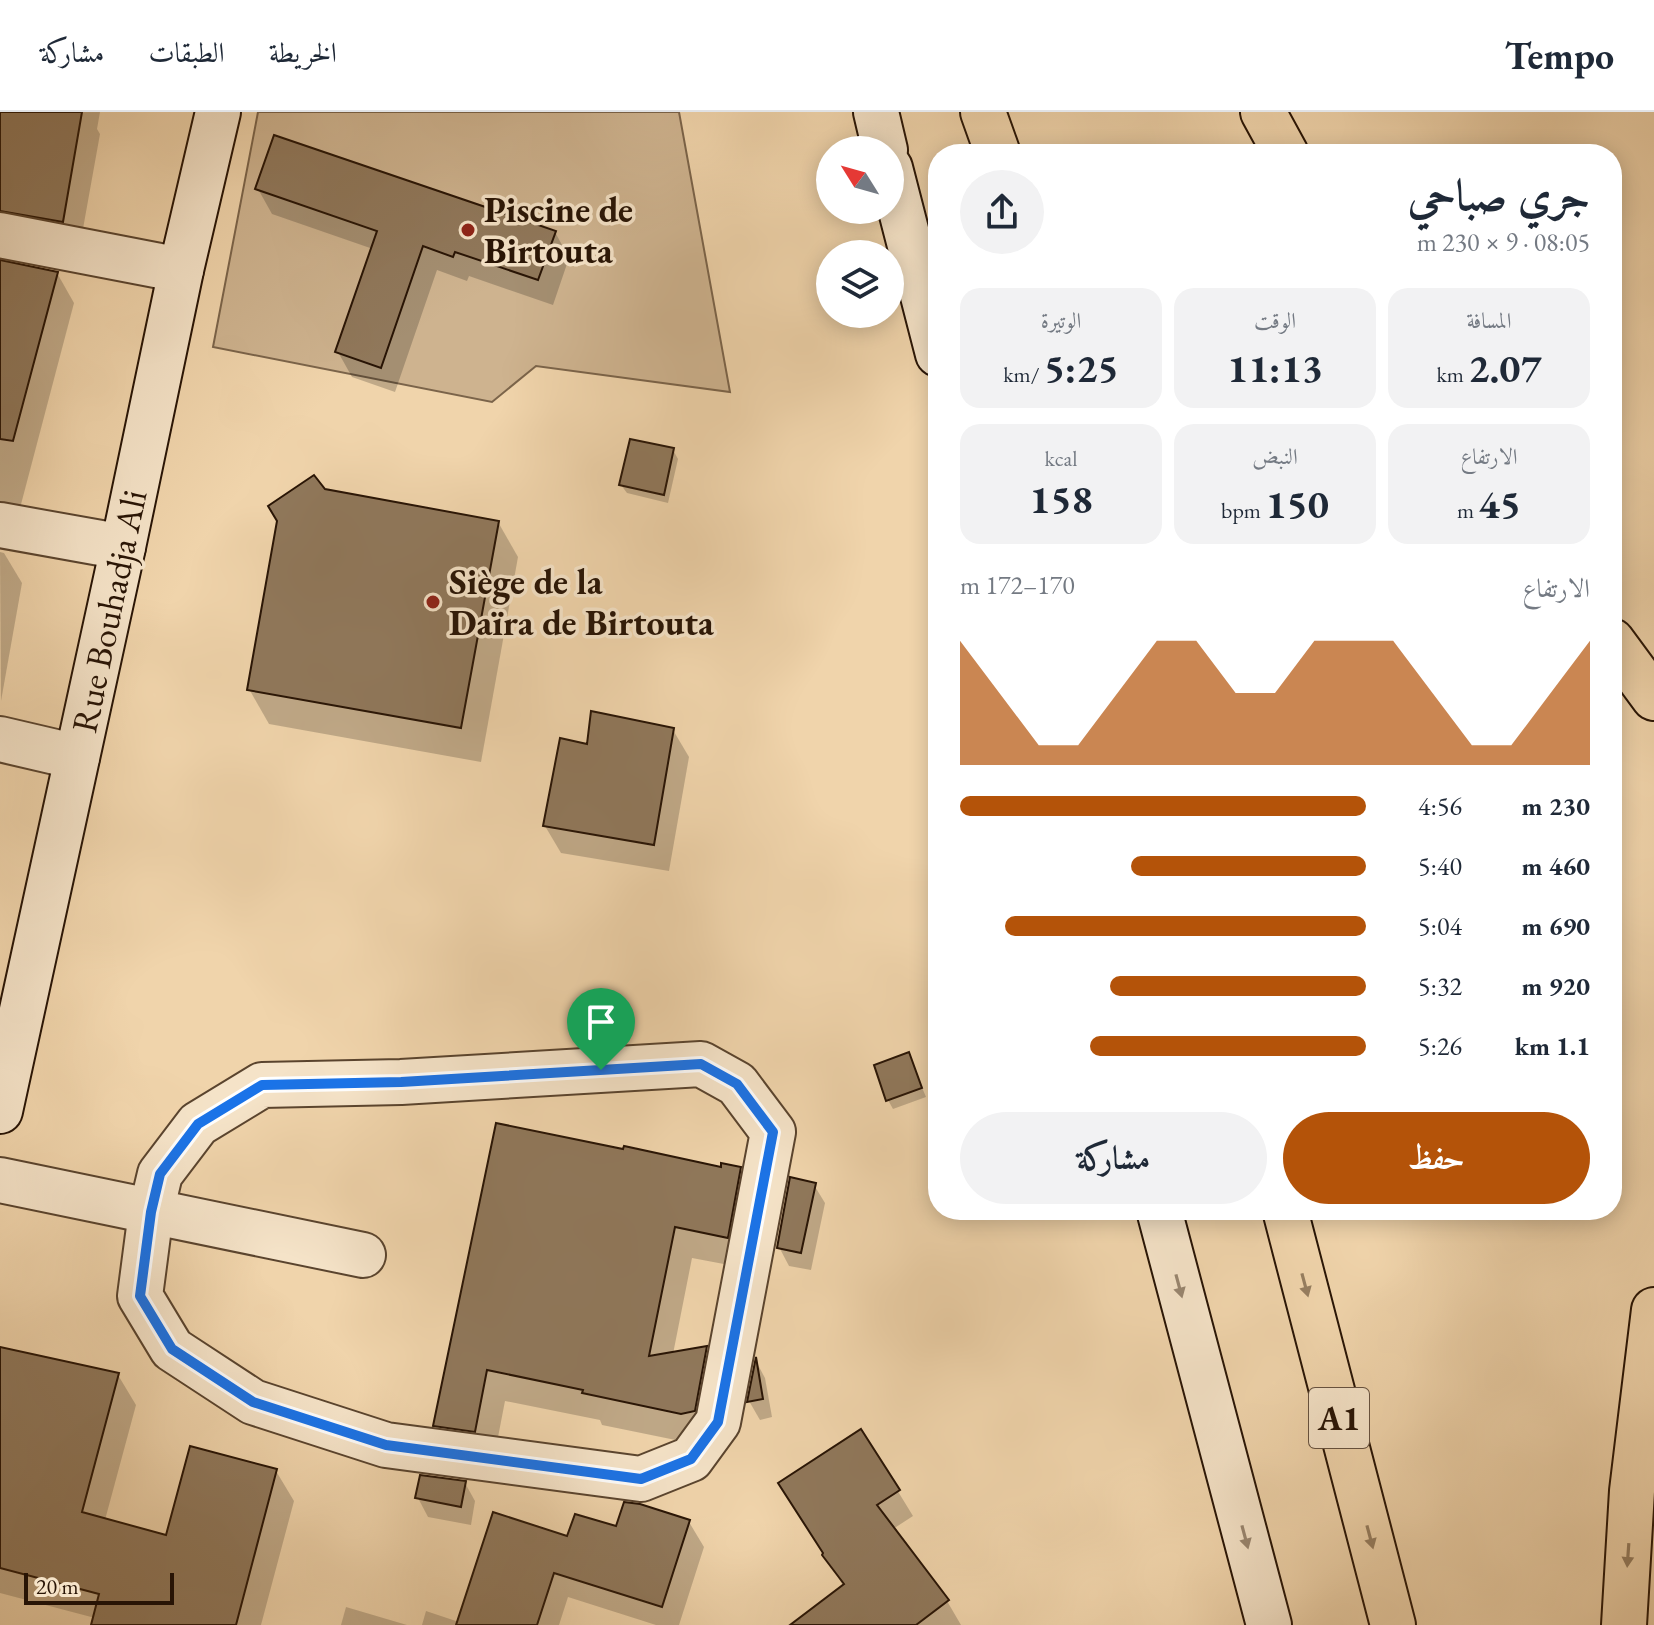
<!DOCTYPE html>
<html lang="ar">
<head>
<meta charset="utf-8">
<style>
  body { margin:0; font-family:"EB Garamond",Amiri,serif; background:#f2f2f3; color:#1f2937; direction:rtl; height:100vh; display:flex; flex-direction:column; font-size:30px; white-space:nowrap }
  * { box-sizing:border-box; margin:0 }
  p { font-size:26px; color:#747a83 }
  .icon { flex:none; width:44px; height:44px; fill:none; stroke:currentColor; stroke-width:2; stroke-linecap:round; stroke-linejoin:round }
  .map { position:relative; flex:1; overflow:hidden; direction:ltr }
  .sheet { position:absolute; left:928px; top:32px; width:694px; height:1076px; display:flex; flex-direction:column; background:#fff; border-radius:32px; box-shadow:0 4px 20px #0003; direction:rtl }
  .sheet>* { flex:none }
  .needle { width:52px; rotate:307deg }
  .controls { position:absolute; left:816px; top:24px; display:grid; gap:16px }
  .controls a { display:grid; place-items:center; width:88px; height:88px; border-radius:50%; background:#fff; box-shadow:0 4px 20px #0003; font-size:40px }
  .scale { position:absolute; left:24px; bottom:20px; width:150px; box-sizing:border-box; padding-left:8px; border:4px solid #281405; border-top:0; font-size:22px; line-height:28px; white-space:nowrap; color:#281405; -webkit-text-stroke:6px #f5e3c8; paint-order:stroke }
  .pin { position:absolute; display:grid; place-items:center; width:68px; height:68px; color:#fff; margin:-82px -34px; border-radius:50% 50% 50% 0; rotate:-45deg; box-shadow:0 0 8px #0007 }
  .pin .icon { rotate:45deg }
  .round { display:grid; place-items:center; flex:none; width:84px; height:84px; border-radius:42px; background:#f2f2f3 }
  .overview { display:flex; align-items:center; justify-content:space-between; height:136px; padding:0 32px }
  h1 { font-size:44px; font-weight:700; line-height:60px }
  .metrics { display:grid; grid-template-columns:repeat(3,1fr); gap:12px; height:136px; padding:8px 32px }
  .metrics div { display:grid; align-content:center; border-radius:20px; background:#f2f2f3; text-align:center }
  .metrics b { font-size:40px; font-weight:700 }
  .metrics small { font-size:22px; font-weight:400 }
  .metrics p { font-size:22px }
  .chart { height:224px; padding:16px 32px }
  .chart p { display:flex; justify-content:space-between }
  .chart svg { width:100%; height:144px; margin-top:8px; fill:#b45309; opacity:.7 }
  .action { display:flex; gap:16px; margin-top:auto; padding:16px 32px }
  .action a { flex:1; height:92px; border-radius:48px; background:#b45309; color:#fff; font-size:32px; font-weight:700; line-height:92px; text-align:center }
  .action a+a { background:#f2f2f3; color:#1f2937 }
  ul { padding:0 32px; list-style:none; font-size:26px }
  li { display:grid; grid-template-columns:128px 96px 1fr; align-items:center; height:60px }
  li i { height:20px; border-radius:10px; background:#b45309 }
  header { display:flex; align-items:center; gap:48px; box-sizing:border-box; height:112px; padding:0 40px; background:#fff; border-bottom:2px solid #e0e1e3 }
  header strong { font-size:38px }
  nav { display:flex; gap:44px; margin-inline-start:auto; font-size:28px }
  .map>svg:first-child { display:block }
  .green { fill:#ceb38f; stroke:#7b644a; stroke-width:2 }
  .shadow { fill:#0003 }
  .building { fill:#90785b; stroke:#281405; stroke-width:2 }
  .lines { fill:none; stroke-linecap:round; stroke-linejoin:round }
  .street-casing { stroke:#5a442e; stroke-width:48 }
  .secondary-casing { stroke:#281405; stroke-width:48 }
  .highway-casing { stroke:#281405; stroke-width:48 }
  .street { stroke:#f5e3c8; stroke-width:44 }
  .secondary { stroke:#f5e3c8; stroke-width:44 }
  .highway { stroke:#f0d4ab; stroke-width:44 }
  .oneway { fill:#967e60 }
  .oneway2 { fill:#998670 }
  .route-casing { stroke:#fff; stroke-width:16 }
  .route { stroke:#1a73e8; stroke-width:10 }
  .poi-dot { fill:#8f2418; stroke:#f5e3c8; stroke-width:3 }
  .labels { text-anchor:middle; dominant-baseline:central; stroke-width:7; stroke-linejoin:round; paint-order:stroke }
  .shield { fill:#f5e3c8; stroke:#665240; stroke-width:2 }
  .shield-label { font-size:34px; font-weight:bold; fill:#281405 }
  .poi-label { font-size:36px; font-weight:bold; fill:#281405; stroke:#f5e3c8; text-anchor:start }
  .street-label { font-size:36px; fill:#281405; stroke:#f5e3c8 }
</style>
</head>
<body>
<header>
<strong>Tempo</strong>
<nav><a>الخريطة</a><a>الطبقات</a><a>مشاركة</a></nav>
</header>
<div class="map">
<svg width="1654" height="1513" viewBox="0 0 1654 1513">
  <rect width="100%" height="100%" fill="#f0d4ab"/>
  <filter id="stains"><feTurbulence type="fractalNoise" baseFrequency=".0025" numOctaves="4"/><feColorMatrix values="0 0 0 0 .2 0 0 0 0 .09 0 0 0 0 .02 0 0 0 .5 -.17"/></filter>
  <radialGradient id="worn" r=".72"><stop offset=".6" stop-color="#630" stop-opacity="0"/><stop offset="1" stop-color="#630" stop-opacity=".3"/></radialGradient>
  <!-- green -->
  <path class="green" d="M 258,0 L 679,0 L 730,280 L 536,254 L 492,290 L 213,235 Z"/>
  <!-- shadow -->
  <g class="shadow">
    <path d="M 0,0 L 100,0 L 97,17 L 100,22 L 79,139 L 0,131 Z"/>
    <path d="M 258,77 L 555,120 L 569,146 L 553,193 L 469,164 L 467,169 L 437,158 L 395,280 L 352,265 L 338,240 L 373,137 L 272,102 Z"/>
    <path d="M 0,150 L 57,161 L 74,191 L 14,419 L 0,425 Z"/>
    <path d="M 673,338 L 678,347 L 668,391 L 627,381 L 621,373 Z"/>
    <path d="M 324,379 L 498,410 L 518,445 L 481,650 L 269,612 L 249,577 L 279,409 Z"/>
    <path d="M 0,440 L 4,441 L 22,471 L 1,589 Z"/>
    <path d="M 673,618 L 689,645 L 669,759 L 561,741 L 545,714 L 588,634 Z"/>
    <path d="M 908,942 L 926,985 L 893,997 L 888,988 L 877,954 Z"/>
    <path d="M 498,1014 L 722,1057 L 740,1057 L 758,1089 L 745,1156 L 692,1146 L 673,1242 L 706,1236 L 724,1268 L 700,1333 L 602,1313 L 600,1308 L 505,1289 L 493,1351 L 454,1345 L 435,1314 Z"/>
    <path d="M 814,1073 L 825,1091 L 811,1158 L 789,1154 L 779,1135 Z"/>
    <path d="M 0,1237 L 118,1263 L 136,1293 L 105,1408 L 167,1426 L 276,1359 L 294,1389 L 261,1513 L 93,1513 L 95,1506 L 0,1481 Z"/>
    <path d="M 757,1251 L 765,1266 L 772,1305 L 760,1308 L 749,1289 Z"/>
    <path d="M 861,1319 L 913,1404 L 893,1417 L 947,1489 L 961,1513 L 793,1513 L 844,1475 L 824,1443 Z"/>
    <path d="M 465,1371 L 475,1389 L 471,1413 L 428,1405 L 418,1386 Z"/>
    <path d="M 689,1410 L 704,1435 L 679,1513 L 656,1513 L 568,1485 L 559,1513 L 422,1513 L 426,1499 L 459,1510 L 569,1426 L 617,1417 Z"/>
    <path d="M 346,1495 L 407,1513 L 341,1513 Z"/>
  </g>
  <!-- building -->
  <g class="building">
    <path d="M 0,0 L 82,0 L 63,110 L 0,99 Z"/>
    <path d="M 274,23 L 556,119 L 538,168 L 455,140 L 453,145 L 423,134 L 381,256 L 335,240 L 377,119 L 255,77 Z"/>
    <path d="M 0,148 L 58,160 L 13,329 L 0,327 Z"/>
    <path d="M 630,327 L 674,336 L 664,383 L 619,373 Z"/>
    <path d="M 314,363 L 325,377 L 499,409 L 461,616 L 247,578 L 277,409 L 268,394 Z"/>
    <path d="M 591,599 L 674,616 L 654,733 L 543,714 L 560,626 L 587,632 Z"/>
    <path d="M 909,940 L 922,976 L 886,989 L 874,953 Z"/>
    <path d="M 496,1011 L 623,1037 L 624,1034 L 721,1055 L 721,1051 L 741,1055 L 728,1126 L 675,1115 L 649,1244 L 707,1234 L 695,1299 L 681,1302 L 582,1281 L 583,1278 L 487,1258 L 475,1320 L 433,1314 Z"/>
    <path d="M 790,1065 L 816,1071 L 801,1141 L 777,1136 Z"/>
    <path d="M 0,1235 L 119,1261 L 82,1400 L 166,1423 L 190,1334 L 277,1357 L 236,1513 L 91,1513 L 99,1482 L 0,1456 Z"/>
    <path d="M 756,1245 L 763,1287 L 747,1290 Z"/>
    <path d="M 861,1317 L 900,1378 L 877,1393 L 949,1488 L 916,1513 L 790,1513 L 844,1472 L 822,1443 L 823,1441 L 778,1371 Z"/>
    <path d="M 420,1363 L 466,1369 L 461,1395 L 415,1386 Z"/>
    <path d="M 624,1390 L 640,1392 L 690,1408 L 662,1495 L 554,1461 L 537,1513 L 456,1513 L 493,1400 L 567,1424 L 575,1402 L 616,1414 Z"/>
  </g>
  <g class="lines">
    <!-- street casing -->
    <g class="street-casing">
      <g id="street">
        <path d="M 0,123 L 181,158"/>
        <path d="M 0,413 L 123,435"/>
        <path d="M 0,627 L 77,645"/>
        <path d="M 701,952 L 737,972 L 773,1020 L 718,1310 L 691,1347 L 641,1367 L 386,1333 L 253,1290 L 172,1237 L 140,1184 L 151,1100 L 160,1062 L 198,1012 L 262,973 L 401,970 Z"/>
        <path d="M 0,1068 L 363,1143"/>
      </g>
    </g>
    <!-- secondary casing -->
    <g class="secondary-casing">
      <g id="secondary">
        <path d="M 876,0 L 885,38"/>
        <path d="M 890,56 L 938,242"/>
        <path d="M 0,999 L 123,435 L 181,158 L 218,0"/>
        <path d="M 1159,1098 L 1269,1513"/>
      </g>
    </g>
    <!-- highway casing -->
    <g class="highway-casing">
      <g id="highway">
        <path d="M 983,0 L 998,42"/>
        <path d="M 1263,0 L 1286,42"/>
        <path d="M 1612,529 L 1654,586"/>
        <path d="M 1285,1098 L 1393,1513"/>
        <path d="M 1624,1513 L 1632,1379 L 1654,1198"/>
      </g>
    </g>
    <!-- street -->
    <use href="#street" class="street"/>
    <!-- secondary -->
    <use href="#secondary" class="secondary"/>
    <!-- highway -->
    <use href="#highway" class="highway"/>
  </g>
  <!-- one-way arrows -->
  <defs><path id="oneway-solid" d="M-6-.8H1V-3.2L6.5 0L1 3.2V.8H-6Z" transform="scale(2)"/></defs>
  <g class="oneway">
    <use href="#oneway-solid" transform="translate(1305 1173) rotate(75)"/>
    <use href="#oneway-solid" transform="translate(1370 1425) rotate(75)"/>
    <use href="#oneway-solid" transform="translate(1628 1443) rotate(94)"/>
  </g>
  <g class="oneway2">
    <use href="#oneway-solid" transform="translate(1179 1174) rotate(75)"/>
    <use href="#oneway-solid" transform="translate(1245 1425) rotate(75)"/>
  </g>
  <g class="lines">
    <!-- route casing -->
    <g class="route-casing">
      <path id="route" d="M 701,952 L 737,972 L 773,1020 L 718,1310 L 691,1347 L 641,1367 L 386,1333 L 253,1290 L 172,1237 L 140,1184 L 151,1100 L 160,1062 L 198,1012 L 262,973 L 401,970 Z"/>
    </g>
    <!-- route -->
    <use href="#route" class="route"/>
  </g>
  <!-- markers -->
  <g class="poi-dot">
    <circle cx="468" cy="118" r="8"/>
    <circle cx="433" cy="490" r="8"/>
  </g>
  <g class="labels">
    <!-- shield labels -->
    <rect class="shield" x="1309" y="1276" width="60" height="60" rx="6"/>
    <g class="shield-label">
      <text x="1339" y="1306">A1</text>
    </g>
    <!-- poi labels -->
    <g class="poi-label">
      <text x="484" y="97">Piscine de<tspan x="484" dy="41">Birtouta</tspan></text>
      <text x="449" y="469">Siège de la<tspan x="449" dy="41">Daïra de Birtouta</tspan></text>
    </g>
    <!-- street labels -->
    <g class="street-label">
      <text transform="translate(109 499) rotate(-78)">Rue Bouhadja Ali</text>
    </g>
  </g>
  <rect width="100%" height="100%" filter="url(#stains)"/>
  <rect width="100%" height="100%" fill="url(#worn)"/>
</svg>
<div class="controls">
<a><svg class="needle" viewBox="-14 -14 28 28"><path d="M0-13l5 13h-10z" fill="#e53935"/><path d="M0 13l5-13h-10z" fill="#747a83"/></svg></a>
<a><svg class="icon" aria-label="layers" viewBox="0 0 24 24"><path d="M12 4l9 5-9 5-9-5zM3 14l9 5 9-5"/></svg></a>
</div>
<div class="scale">20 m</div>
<div class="pin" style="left:601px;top:958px;background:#1e9e55"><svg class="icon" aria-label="arrive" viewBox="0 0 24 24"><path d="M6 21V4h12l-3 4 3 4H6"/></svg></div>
<section class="sheet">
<div class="overview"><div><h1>جري صباحي</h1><p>08:05 · 9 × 230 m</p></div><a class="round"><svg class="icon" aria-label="share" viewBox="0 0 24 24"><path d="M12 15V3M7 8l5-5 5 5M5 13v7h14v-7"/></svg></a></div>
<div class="metrics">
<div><p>المسافة</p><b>2.07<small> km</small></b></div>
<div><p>الوقت</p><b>11:13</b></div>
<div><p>الوتيرة</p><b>5:25<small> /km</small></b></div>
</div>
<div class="metrics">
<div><p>الارتفاع</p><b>45<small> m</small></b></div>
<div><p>النبض</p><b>150<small> bpm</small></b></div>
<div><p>kcal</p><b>158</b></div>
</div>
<div class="chart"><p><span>الارتفاع</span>170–172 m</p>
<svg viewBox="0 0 160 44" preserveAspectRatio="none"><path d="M0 44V6L10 22L20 38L30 38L40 22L50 6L60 6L70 22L80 22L90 6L100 6L110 6L120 22L130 38L140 38L150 22L160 6V44z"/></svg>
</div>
<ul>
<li><b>230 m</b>4:56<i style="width:100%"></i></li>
<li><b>460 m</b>5:40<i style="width:58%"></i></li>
<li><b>690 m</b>5:04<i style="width:89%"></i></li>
<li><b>920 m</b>5:32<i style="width:63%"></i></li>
<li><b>1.1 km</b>5:26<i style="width:68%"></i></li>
</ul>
<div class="action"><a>حفظ</a><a>مشاركة</a></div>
</section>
</div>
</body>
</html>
